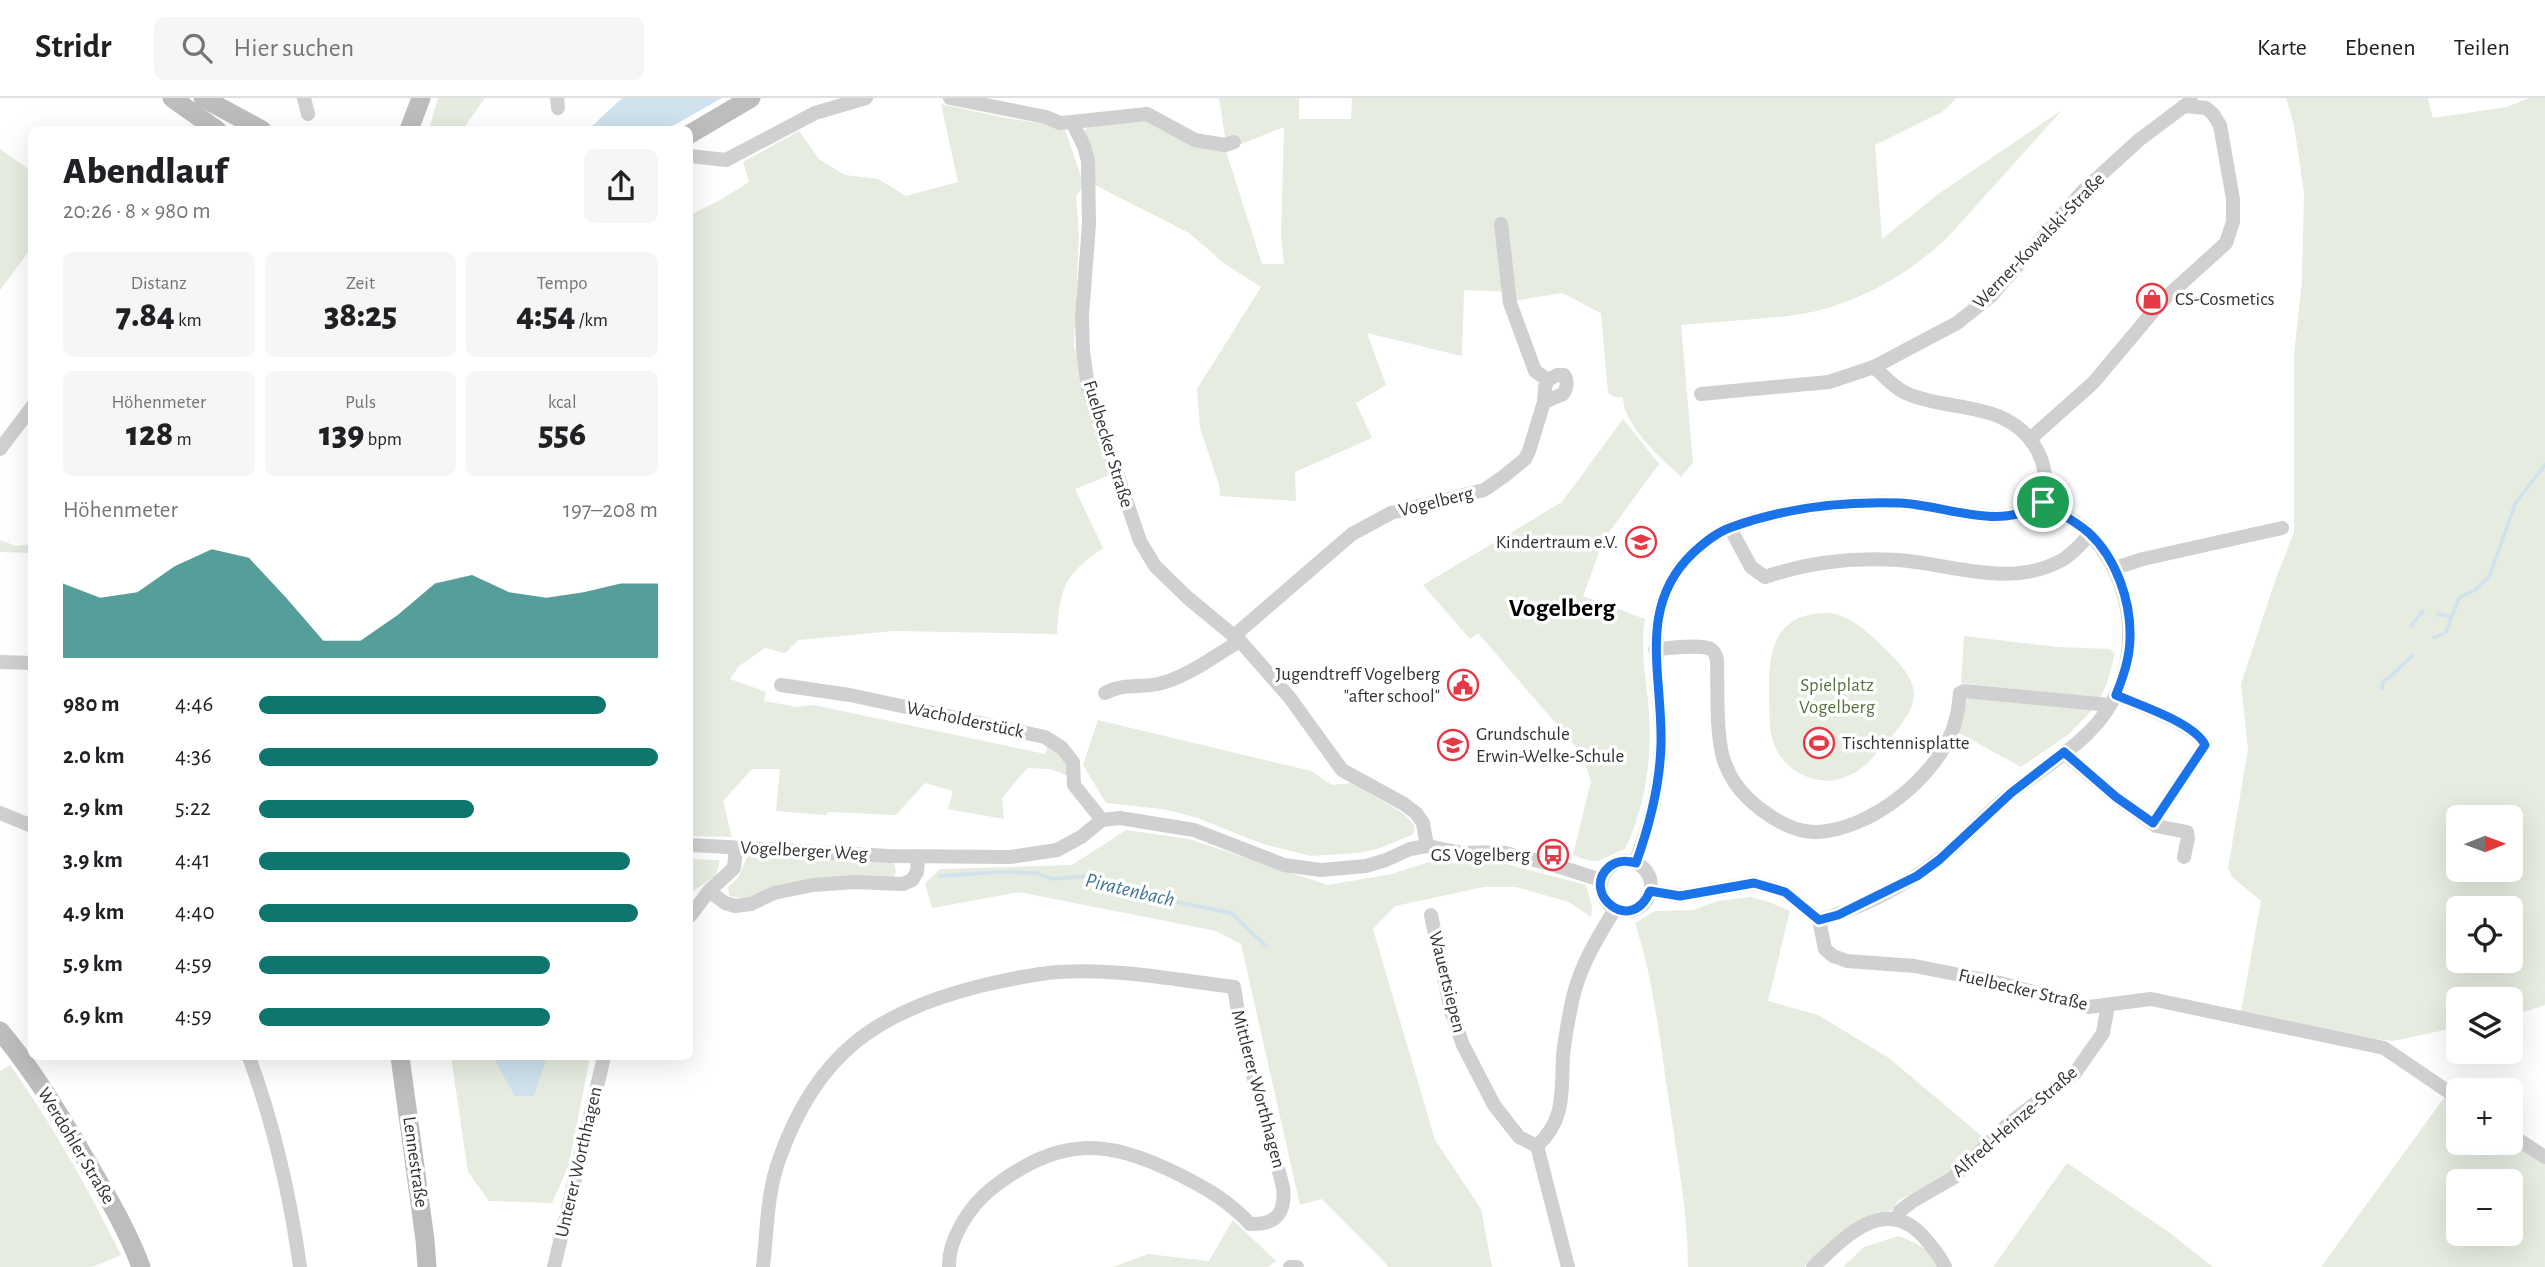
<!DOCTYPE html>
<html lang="de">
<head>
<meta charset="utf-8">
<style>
  body { margin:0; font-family:"Alegreya Sans",sans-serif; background:#f6f6f6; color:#202124; height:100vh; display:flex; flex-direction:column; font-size:26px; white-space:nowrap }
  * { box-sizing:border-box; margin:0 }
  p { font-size:23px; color:#757577 }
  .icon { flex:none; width:38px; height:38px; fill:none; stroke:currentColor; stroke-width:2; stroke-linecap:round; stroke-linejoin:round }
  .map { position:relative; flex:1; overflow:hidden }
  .drawer { position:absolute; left:28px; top:28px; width:665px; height:934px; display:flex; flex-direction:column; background:#fff; border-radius:10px; box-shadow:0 7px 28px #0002 }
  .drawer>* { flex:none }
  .needle { width:46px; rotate:89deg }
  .buttons { position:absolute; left:2446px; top:707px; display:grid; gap:14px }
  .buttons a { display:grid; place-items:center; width:77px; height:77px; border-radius:10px; background:#fff; box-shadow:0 7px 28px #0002; font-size:35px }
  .pin { position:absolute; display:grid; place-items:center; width:60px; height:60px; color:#fff; margin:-30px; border:4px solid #fff; border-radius:50%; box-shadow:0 2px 7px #0007 }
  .round { display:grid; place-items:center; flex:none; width:74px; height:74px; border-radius:10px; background:#f6f6f6 }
  .headline { display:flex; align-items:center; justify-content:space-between; height:119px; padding:0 35px }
  h1 { font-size:38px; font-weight:800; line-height:52px }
  .stats { display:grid; grid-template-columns:repeat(3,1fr); gap:10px; height:119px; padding:7px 35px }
  .stats div { display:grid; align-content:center; border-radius:10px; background:#f6f6f6; text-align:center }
  .stats b { font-size:35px; font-weight:800 }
  .stats small { font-size:19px; font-weight:400 }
  .stats p { font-size:19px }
  .chart { height:196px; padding:14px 35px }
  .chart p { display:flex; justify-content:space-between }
  .chart svg { width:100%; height:126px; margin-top:7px; fill:#0f766e; opacity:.7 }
  ul { padding:0 35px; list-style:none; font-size:23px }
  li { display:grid; grid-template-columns:112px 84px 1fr; align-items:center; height:52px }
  li i { height:18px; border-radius:9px; background:#0f766e }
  header { display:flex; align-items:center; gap:42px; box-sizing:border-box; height:98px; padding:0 35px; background:#fff; border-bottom:2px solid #e0e0e0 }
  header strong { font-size:33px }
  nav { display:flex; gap:38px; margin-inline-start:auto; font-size:24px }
  .search { width:490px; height:63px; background:#f6f6f6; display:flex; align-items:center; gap:18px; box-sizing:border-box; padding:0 24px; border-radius:10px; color:#757577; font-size:26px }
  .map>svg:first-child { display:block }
  .green { fill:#e6ecdf; fill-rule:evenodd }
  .water { fill:#cfe2ee }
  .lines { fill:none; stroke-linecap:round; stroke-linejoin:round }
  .stream { stroke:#cfe2ee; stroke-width:3.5 }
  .street { stroke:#d0d0d0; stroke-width:14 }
  .secondary { stroke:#bdbdbd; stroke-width:19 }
  .route-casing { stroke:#fff; stroke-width:14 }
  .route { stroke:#1a73e8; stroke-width:9 }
  .labels { text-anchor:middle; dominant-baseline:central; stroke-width:7; stroke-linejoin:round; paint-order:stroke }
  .street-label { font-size:19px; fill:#333; stroke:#fff }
  .poi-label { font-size:19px; fill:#333; stroke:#fff; text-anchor:start }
  .park-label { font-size:19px; fill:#56703f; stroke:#fff }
  .water-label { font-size:21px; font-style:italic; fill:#3f7597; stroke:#fff }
  .district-label { font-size:26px; font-weight:bold; fill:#000; stroke:#fff }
</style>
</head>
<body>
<header>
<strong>Stridr</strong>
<div class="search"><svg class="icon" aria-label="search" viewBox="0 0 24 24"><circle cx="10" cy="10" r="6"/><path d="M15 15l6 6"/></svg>Hier suchen</div>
<nav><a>Karte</a><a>Ebenen</a><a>Teilen</a></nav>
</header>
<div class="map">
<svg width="2545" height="1169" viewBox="0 0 2545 1169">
  <rect width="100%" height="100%" fill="#fff"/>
  <!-- green -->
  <g class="green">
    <path d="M 438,0 L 485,0 L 463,31 L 429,31 Z"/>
    <path d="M 1219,0 L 1299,0 L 1299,21 L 1351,21 L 1352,0 L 1957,0 L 1942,14 L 1875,47 L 1882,141 L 1937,97 L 2062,12 L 1947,140 C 1905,179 1852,209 1795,217 C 1757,222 1719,223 1681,227 L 1693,365 L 1681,379 C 1662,361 1637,339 1626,314 C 1623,309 1625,305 1622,299 L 1614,299 L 1608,295 L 1601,215 L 1562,195 L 1514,203 L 1512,194 L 1464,192 L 1462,258 L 1367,235 L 1386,287 L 1356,305 L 1372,340 L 1295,374 L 1296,403 L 1220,398 L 1219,386 L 1200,330 L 1197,291 L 1261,189 L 1225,166 L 1189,135 L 1095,87 L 1083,35 L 1087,29 L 1148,19 L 1225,50 L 1262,166 L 1284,166 L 1281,137 L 1284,29 L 1241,46 L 1226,45 Z"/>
    <path d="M 2286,0 L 2428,0 L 2433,20 L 2507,9 L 2529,0 L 2545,0 L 2545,907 L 2511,918 L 2511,901 L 2459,901 L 2459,929 L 2393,943 L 2358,939 L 2241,913 L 2261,803 L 2232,779 L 2228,770 L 2248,651 L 2241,586 L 2275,483 L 2294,434 L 2294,257 L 2302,183 L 2304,94 L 2294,27 ZM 2459,719 L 2511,719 L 2511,772 L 2459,772 ZM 2459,810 L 2511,810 L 2511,863 L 2459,863 Z"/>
    <path d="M 941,6 L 1006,20 L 1064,29 L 1084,87 L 1076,98 L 1079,136 L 1074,247 L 1084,292 L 1110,377 L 1075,391 L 1103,450 C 1063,479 1061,487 1057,536 L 894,533 L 798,542 L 785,555 L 765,550 L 739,568 L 730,581 L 766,594 L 764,603 L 797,609 L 814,607 L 1045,656 L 1048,646 L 1067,662 L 1068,678 L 1051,671 L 1027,670 L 1002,700 L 1004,721 L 948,711 L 953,693 L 925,685 L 896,717 L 828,714 L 826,717 L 776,713 L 780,671 L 752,671 L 723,703 L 732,739 L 690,738 L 690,117 L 722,101 L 749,84 L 743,64 L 799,33 L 819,61 L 845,77 L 878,81 L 906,98 L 958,84 Z"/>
    <path d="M 0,51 L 31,73 L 30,152 L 0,192 Z"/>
    <path d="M 1623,321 L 1659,366 L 1604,441 L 1583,498 L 1645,521 C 1640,549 1645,575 1648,602 C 1653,652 1647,706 1625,751 C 1619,753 1600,763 1597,763 C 1590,764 1579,759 1573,757 L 1591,683 L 1582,656 L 1478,535 L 1470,541 L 1423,487 L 1562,404 Z"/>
    <path d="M 0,442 L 16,448 L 31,446 L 31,455 L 0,454 Z"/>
    <path d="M 1829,515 C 1850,518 1863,530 1879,545 C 1929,591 1922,606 1878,653 C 1870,663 1862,672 1850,677 C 1820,692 1783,675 1773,643 C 1768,628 1770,610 1769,595 C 1768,551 1776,514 1829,515 Z"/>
    <path d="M 1964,538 L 2058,549 L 2110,551 L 2115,556 L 2107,585 L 2100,600 L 1961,585 Z"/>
    <path d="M 1968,600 L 2094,610 L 2069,636 L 2021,669 L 1957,634 Z"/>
    <path d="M 1098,622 L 1311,673 L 1332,687 L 1351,685 L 1360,690 L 1404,716 L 1414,727 L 1415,732 L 1412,737 L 1377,751 L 1358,755 L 1311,758 L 1263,746 L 1195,719 L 1162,711 L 1106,705 L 1083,667 Z"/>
    <path d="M 1126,732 L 1189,741 L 1328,787 L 1392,776 L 1429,764 L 1470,766 L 1495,763 L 1586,787 L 1592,808 L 1591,819 L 1569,804 L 1516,789 L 1484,789 L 1395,808 L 1373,831 L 1435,1042 L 1481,1111 L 1492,1169 L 1389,1169 L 1322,1101 L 1300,1107 L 1241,846 L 1216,833 L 1019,794 L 932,810 L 925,785 L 940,771 L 1072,767 Z"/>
    <path d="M 761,753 L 894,765 L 896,774 L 893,781 L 747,801 L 729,798 L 728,789 L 738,780 L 747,759 Z"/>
    <path d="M 690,761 L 720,762 L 716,778 L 693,793 L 690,793 Z"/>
    <path d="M 1751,799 L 1769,804 L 1790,813 L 1768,903 L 1818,917 L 1889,960 L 1984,1040 L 1950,1075 L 1899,1102 L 1891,1113 C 1886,1114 1880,1114 1875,1116 C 1848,1124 1824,1150 1804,1169 L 1688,1169 C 1688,1114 1677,1058 1669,1004 C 1660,944 1654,883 1635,825 L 1655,813 L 1693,812 L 1718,803 Z"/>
    <path d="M 451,959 L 590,959 L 569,1067 L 552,1105 L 489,1103 L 468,1074 Z"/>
    <path d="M 10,967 C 53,1027 88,1091 121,1157 L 92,1169 L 0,1169 L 0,973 Z"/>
    <path d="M 2446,997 L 2459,1006 L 2459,1045 L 2511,1045 L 2545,1062 L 2545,1169 L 2321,1169 ZM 2459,1083 L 2511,1083 L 2511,1136 L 2459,1136 Z"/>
    <path d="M 2067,1065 L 2166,1132 L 2213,1169 L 1993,1169 Z"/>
    <path d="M 1233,1122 L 1276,1163 L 1268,1169 L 1113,1169 L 1148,1156 L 1209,1163 Z"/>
    <path d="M 1899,1138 C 1914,1144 1934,1153 1941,1169 L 1843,1169 L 1864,1149 Z"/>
  </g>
  <!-- water -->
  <g class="water">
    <path d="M 622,0 L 722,0 L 667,31 L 589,31 Z"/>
    <path d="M 493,959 L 547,959 L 534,998 L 515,998 Z"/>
  </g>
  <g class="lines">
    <!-- stream -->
    <g class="stream">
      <path d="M 2438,516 L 2451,519"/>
      <path d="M 2411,528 L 2423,513"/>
      <path d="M 2434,540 L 2446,534 L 2459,500 L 2475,492 L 2489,479 L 2516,404 L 2545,367"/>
      <path d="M 2382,591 L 2382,586 L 2413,557"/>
      <path d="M 939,778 L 1001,774 L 1037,775 L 1052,781 L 1088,778 L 1123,793 L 1231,815 L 1266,848"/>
    </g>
    <!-- street -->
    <g class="street">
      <path d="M 304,0 L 308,16"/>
      <path d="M 557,0 L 558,10"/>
      <path d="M 950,0 L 1046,19 L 1060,25 L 1072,24 L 1084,48 L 1088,63 L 1089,126 L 1082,218 L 1083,253 L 1088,290 L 1140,443 L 1155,468 L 1188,500 L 1240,543 L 1290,600 L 1342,672 L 1404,706 L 1416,715 L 1423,725 L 1427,748"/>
      <path d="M 1072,24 L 1147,16 L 1195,42 L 1225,47 L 1234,44"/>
      <path d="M 690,58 L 726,62 L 815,15 L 866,0"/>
      <path d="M 1501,126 L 1510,205 L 1535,273 L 1548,282"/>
      <path d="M 1874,269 L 1957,225 L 1991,198 L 2082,94 L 2139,42 L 2191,3"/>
      <path d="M 1701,296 L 1829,284 L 1874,269 C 1884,278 1895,291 1908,296 C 1951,314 2006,303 2034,347 C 2046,365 2047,383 2043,404"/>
      <path d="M 2030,341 L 2093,285 L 2162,203 L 2226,145 L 2233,124 L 2233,101 L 2220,27 L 2213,16 L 2206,10 L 2184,8"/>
      <path d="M 0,351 L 32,309"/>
      <path d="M 1730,430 L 1751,469 L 1765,479 C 1809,464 1852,459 1898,462 C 1953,466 2010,491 2062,462 C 2073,456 2082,445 2090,436"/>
      <path d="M 2115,470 L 2143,461 L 2282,430"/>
      <path d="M 1235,537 L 1352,436 L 1391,415 L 1484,392 L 1503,379 L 1525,361 L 1529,353 L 1544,304 L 1545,289 L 1548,282 L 1557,277 L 1564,277 C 1568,283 1567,291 1563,296 L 1544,304"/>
      <path d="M 1655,551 C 1667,551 1703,545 1712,552 C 1715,554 1716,558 1717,562 C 1718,590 1715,644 1726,668 C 1733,686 1748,702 1763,713 C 1778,724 1799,735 1818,734 C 1871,731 1934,681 1953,631 C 1957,620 1959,607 1960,595 L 1964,593 L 2109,607"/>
      <path d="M 0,564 L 32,565"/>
      <path d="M 781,587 L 850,597 L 1045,639 L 1062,650 L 1073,664 L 1074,687 L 1102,722"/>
      <path d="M 1105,595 C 1122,585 1140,590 1158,586 C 1188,579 1214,558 1240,543"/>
      <path d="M 2116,597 C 2139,607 2194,625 2205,647 L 2153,725"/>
      <path d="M 2064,655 L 2116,699 L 2156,728 L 2187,734 L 2188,740 L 2184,759"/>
      <path d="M 0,715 L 32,728"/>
      <path d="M 690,747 L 889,758 L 1010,759 L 1057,752 L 1081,739 L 1102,722 L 1120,720 L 1194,732 L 1284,767 L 1321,772 L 1366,768 L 1386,762 L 1410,751 L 1427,748 L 1463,755 L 1501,754 L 1551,766 L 1601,782"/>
      <circle cx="1626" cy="788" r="25"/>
      <path d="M 1635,765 C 1650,726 1660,688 1661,646 C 1663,578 1636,509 1693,455 C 1705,445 1717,434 1732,429 C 1785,410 1844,403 1900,405 C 1947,407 2001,435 2043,404"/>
      <path d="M 709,793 L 725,805 L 735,808 L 751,806 L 774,795 L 813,787 L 855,784 L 903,786 L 912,782 L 917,774 L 918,759"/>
      <path d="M 1650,793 L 1680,798 L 1754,785 L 1785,794 L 1819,822 L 1825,851 L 1833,858 L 1847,863 L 1915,868 L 2000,885 L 2089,909 L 2151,901 L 2384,950 L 2459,1001"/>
      <path d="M 1431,817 L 1451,913 L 1463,947 L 1494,1007 L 1519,1039 L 1537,1048"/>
      <path d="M 690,818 L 709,793 L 734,770 L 736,750"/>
      <path d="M 1819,822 C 1859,811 1905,788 1938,762 C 1961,744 1981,721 2004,701 C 2031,678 2063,660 2088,635 C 2143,583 2142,492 2091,438 C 2079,424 2059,414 2043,404"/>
      <path d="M 249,959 C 274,1027 290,1097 300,1169"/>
      <path d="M 2511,1037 L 2545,1059"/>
      <path d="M 1897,1120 L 1900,1113 L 1913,1103 L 1953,1080 L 2008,1026 L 2075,975 L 2103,935 L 2108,907"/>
      <path d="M 554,1169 L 604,959"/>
      <path d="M 763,1169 C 767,1133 767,1093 780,1059 C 817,956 876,914 980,888 C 1006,882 1032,876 1059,874 C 1117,870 1176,882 1234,889 L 1241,932 L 1283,1089 C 1286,1114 1277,1127 1250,1126 C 1230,1104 1206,1090 1180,1077 C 1106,1040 1059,1038 991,1091 C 970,1108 948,1141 949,1169"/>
      <path d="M 1290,1169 L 1297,1169"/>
      <path d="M 1568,1169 L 1537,1048 C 1566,1021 1561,994 1563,958 C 1565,938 1569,918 1573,899 C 1581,866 1598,839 1615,811"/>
      <path d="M 1813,1169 C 1844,1140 1884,1096 1923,1138 C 1931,1148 1940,1157 1945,1169"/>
    </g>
    <!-- secondary -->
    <g class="secondary">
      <path d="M 172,0 L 217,32"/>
      <path d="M 203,0 L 262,32"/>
      <path d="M 409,32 L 421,0"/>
      <path d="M 690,36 L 751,0"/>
      <path d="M 0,933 C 29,967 53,1006 76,1045 C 99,1085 125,1125 141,1169"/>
      <path d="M 400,959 L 425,1142 L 427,1169"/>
    </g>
  </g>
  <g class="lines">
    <!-- route casing -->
    <g class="route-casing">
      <path id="route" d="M 2043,404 C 2058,414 2075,423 2089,435 C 2116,460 2131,503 2130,539 C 2130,560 2123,579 2116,597 C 2139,607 2195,625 2205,647 L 2153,725 L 2116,699 L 2064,654 L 2011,695 L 1939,762 L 1917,778 L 1838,817 L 1819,822 L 1785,794 L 1754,785 L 1680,798 L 1650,793 C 1631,839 1580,794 1609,769 C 1617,762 1626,762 1636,765 C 1650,726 1660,688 1661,646 C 1663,578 1636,509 1693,455 C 1705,444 1717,434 1732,429 C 1785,410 1844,403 1900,405 C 1947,407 2001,435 2043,404 Z"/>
    </g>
    <!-- route -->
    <use href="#route" class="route"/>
  </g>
  <!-- icons -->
  <defs>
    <g id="shop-ring" transform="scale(1.575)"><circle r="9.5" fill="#fff" stroke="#e63946" stroke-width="1.5"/><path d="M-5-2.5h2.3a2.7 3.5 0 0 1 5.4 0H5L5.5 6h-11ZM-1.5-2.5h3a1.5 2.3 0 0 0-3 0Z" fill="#e63946"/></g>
    <g id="school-ring" transform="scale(1.575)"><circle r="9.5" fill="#fff" stroke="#e63946" stroke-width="1.5"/><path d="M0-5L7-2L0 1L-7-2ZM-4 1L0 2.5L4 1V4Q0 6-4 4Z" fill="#e63946"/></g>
    <g id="civic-ring" transform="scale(1.575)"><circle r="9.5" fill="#fff" stroke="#e63946" stroke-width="1.5"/><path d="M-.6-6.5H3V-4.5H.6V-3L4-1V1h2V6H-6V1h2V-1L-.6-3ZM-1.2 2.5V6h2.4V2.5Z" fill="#e63946"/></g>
    <g id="stadium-ring" transform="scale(1.575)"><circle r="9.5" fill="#fff" stroke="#e63946" stroke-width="1.5"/><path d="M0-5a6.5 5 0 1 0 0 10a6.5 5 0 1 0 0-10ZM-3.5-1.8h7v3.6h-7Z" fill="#e63946"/></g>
    <g id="bus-ring" transform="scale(1.575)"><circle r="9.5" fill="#fff" stroke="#e63946" stroke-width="1.5"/><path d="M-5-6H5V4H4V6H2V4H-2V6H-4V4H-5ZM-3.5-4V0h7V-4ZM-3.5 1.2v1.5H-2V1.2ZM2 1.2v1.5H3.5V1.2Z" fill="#e63946"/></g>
  </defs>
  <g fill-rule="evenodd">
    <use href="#shop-ring" x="2152" y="201"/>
    <use href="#school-ring" x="1641" y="444"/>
    <use href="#civic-ring" x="1463" y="587"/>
    <use href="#stadium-ring" x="1819" y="645"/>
    <use href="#school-ring" x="1453" y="647"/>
    <use href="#bus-ring" x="1553" y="757"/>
  </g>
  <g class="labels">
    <!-- street labels -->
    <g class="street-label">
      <text transform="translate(2039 143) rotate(-46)">Werner-Kowalski-Straße</text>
      <text transform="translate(1108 346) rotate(73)">Fuelbecker Straße</text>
      <text transform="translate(1436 404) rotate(-14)">Vogelberg</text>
      <text transform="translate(965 622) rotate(12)">Wacholderstück</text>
      <text transform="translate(804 753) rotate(3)">Vogelberger Weg</text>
      <text transform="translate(1447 884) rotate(76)">Wauertsiepen</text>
      <text transform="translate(2023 892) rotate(13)">Fuelbecker Straße</text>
      <text transform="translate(1258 991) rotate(75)">Mittlerer Worthhagen</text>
      <text transform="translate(2015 1024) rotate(-41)">Alfred-Heinze-Straße</text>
      <text transform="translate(76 1048) rotate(59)">Werdohler Straße</text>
      <text transform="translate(415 1064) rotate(82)">Lennestraße</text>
      <text transform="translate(579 1064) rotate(-77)">Unterer Worthhagen</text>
    </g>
    <!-- poi labels -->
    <g class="poi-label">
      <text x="2175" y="201">CS-Cosmetics</text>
      <text x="1618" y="444" text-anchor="end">Kindertraum e.V.</text>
      <text x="1440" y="576" text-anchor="end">Jugendtreff Vogelberg<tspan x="1440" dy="22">"after school"</tspan></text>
      <text x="1476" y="636">Grundschule<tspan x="1476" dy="22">Erwin-Welke-Schule</tspan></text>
      <text x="1842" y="645">Tischtennisplatte</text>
      <text x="1530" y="757" text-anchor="end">GS Vogelberg</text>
    </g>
    <!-- park labels -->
    <g class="park-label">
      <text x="1837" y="587">Spielplatz<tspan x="1837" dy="22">Vogelberg</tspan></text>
    </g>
    <!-- water labels -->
    <g class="water-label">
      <text transform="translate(1130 792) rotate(13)">Piratenbach</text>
    </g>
    <!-- district labels -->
    <g class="district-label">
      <text x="1562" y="510">Vogelberg</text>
    </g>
  </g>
</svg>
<div class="buttons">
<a><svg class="needle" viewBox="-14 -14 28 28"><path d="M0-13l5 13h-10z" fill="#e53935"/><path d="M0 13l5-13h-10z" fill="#757577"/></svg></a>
<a><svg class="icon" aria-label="locate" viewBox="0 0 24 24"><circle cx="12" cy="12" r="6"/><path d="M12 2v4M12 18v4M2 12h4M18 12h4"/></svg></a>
<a><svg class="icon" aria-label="layers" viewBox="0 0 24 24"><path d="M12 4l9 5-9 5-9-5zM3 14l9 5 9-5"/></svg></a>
<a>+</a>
<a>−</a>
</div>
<div class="pin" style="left:2043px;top:404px;background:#1e9e55"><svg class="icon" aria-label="arrive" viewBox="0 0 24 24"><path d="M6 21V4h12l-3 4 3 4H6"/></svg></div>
<section class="drawer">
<div class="headline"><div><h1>Abendlauf</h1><p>20:26 · 8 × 980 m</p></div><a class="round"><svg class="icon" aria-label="share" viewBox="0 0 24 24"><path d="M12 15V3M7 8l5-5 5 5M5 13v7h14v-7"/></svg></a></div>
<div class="stats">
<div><p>Distanz</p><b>7.84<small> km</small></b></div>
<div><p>Zeit</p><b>38:25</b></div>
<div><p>Tempo</p><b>4:54<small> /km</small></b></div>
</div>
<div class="stats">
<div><p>Höhenmeter</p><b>128<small> m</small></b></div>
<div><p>Puls</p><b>139<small> bpm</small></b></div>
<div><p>kcal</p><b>556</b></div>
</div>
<div class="chart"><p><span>Höhenmeter</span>197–208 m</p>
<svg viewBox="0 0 160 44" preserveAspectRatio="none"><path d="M0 44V18L10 23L20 21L30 12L40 6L50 9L60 23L70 38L80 38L90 29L100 18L110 15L120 21L130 23L140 21L150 18L160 18V44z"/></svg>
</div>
<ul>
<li><b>980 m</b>4:46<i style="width:87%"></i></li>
<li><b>2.0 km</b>4:36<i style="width:100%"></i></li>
<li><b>2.9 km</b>5:22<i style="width:54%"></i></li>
<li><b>3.9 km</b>4:41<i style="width:93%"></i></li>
<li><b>4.9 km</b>4:40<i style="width:95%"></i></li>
<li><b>5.9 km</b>4:59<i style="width:73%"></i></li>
<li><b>6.9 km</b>4:59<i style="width:73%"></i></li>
</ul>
</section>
</div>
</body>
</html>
